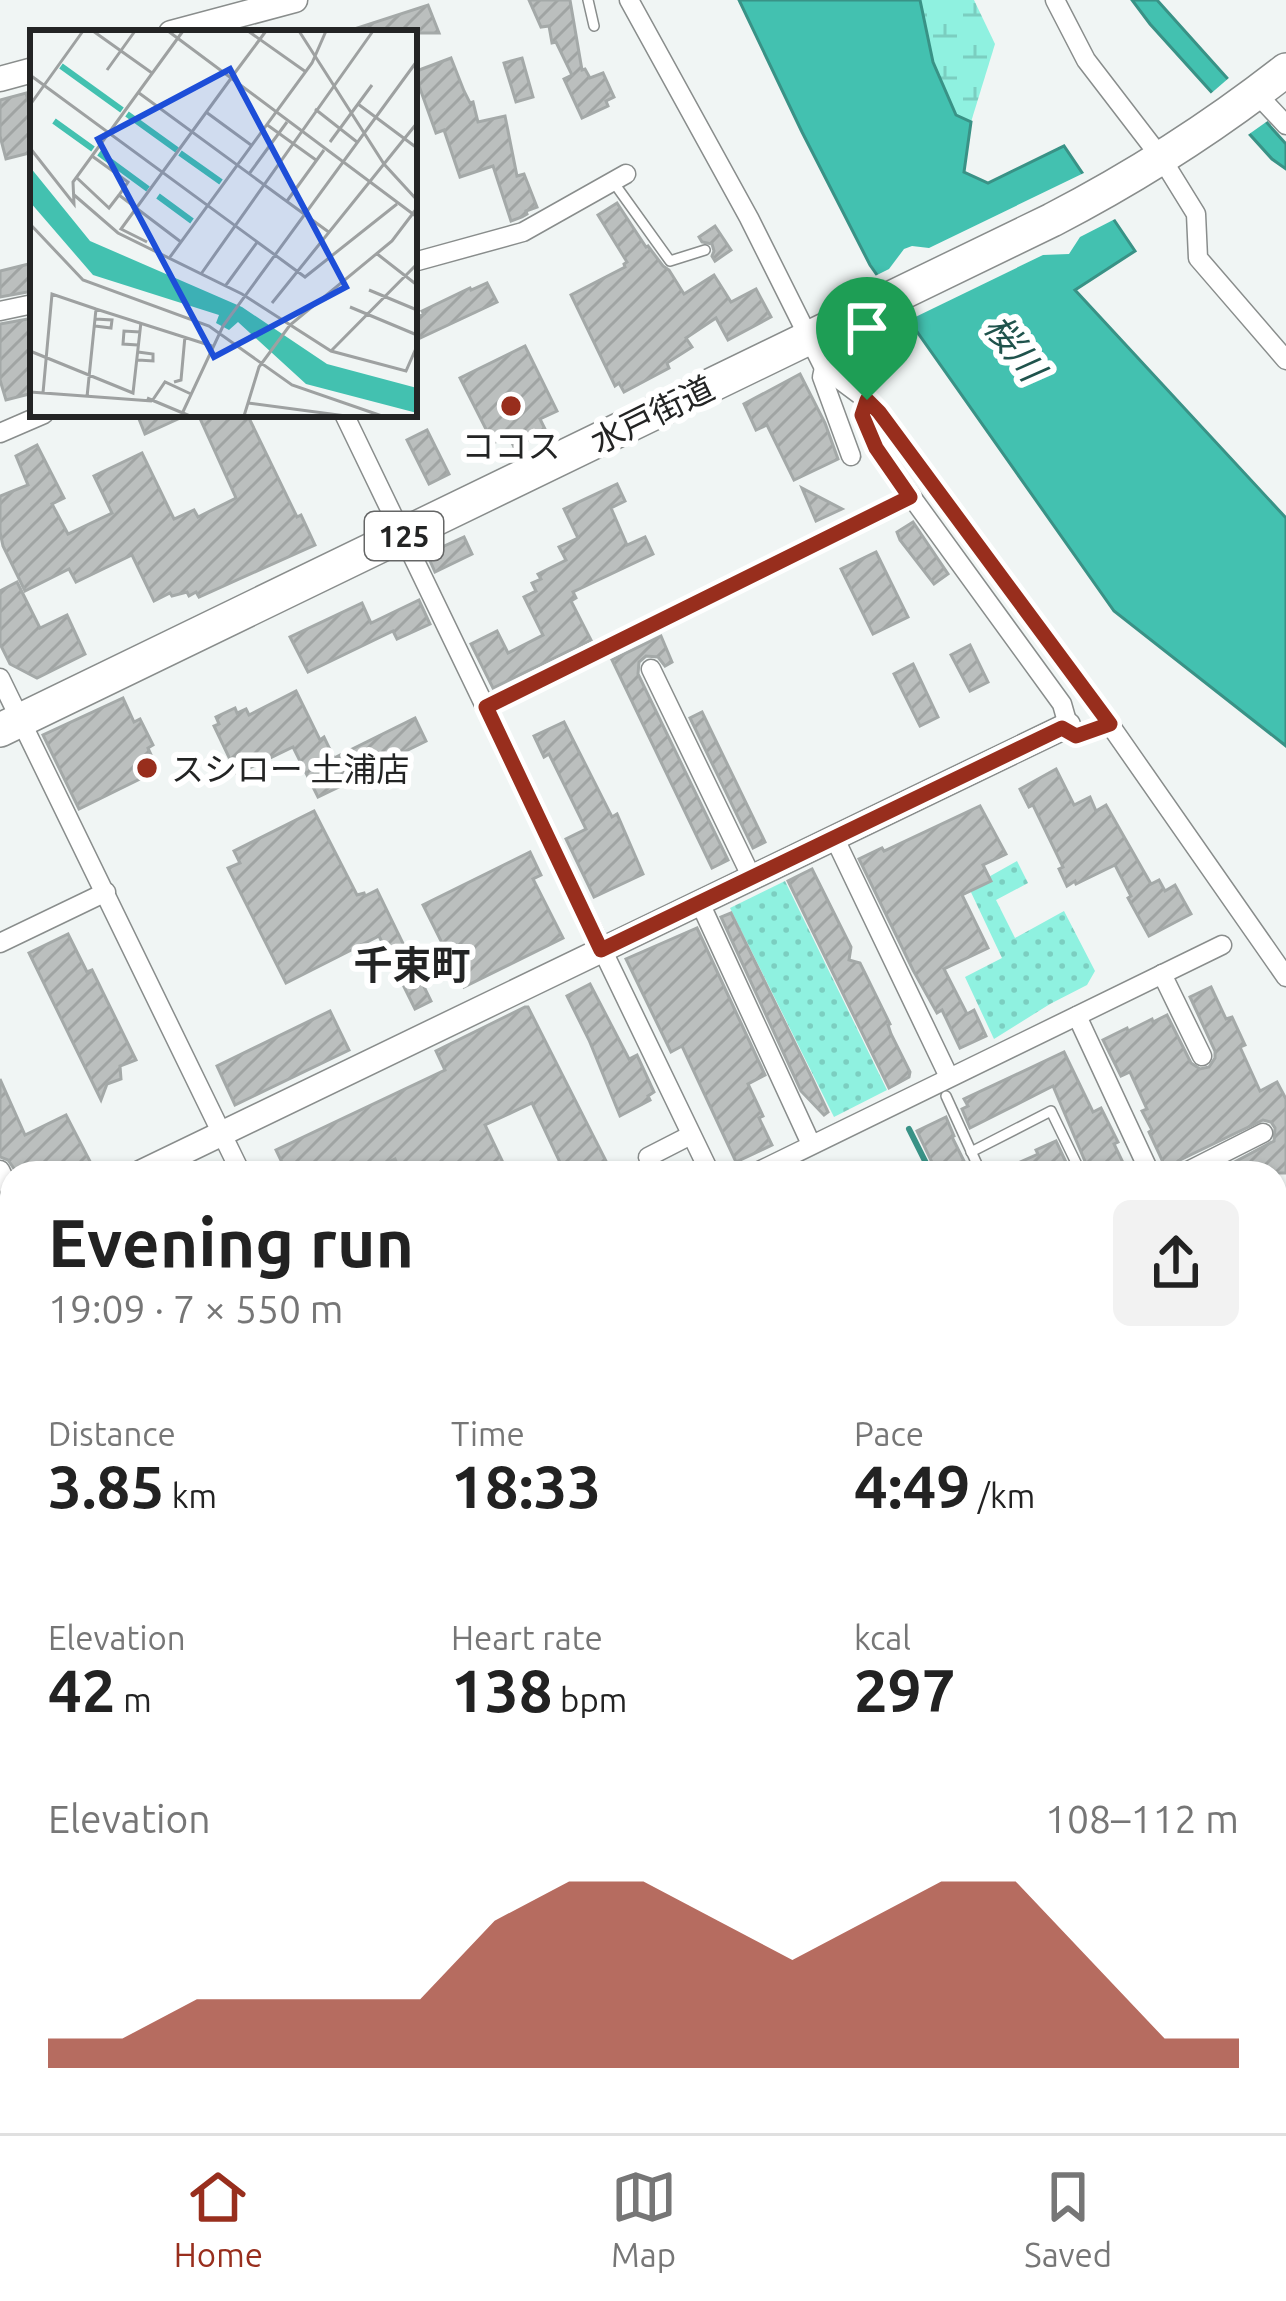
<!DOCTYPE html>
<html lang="en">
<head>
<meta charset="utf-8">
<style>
  body { margin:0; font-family:Ubuntu,"Noto Sans JP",sans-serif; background:#f2f2f2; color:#222; height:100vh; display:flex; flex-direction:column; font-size:45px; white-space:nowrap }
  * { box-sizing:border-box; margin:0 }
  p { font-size:39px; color:#767676 }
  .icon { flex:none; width:66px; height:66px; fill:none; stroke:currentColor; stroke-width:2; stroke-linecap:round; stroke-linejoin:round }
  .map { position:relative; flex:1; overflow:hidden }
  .panel { position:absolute; left:0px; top:1161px; width:1287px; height:972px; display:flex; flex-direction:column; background:#fff; border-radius:36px 36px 0 0; box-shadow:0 3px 9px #0004 }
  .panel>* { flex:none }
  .pin { position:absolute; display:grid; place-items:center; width:102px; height:102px; color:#fff; margin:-123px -51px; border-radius:50% 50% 50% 0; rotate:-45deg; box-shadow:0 0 12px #0007 }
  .pin .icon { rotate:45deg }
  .round { display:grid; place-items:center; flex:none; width:126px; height:126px; border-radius:18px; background:#f2f2f2 }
  .headline { display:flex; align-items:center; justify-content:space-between; height:204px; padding:0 48px }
  h1 { font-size:66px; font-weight:700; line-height:90px }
  .figures { display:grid; grid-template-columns:repeat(3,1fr); gap:18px; height:204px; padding:12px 48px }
  .figures div { display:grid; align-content:center }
  .figures b { font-size:60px; font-weight:700 }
  .figures small { font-size:33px; font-weight:400 }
  .figures p { font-size:33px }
  .chart { height:336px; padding:24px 48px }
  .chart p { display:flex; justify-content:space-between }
  .chart svg { width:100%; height:216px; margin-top:12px; fill:#982e1d; opacity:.7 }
  .dock { display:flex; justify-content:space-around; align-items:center; height:168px; border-top:3px solid #e0e0e0; background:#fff; font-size:33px; color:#767676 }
  .dock a { display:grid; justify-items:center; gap:6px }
  .dock .selected { color:#982e1d }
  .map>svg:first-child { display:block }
  .grass { fill:url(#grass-dots) }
  .wetland { fill:url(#wetland-marsh) }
  .water { fill:#43c1b0; stroke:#399286; stroke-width:3 }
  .pier { fill:#f0f5f4 }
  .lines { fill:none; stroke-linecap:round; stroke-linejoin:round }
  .stream { stroke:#399286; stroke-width:6 }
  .building { fill:url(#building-hatch); stroke:#a4a9a8; stroke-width:3 }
  .service-casing { stroke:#898d8c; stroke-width:12 }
  .minor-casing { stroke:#898d8c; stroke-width:21 }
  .tertiary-casing { stroke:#898d8c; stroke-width:27 }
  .primary-casing { stroke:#898d8c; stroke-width:33 }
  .trunk-casing { stroke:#898d8c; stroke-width:36 }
  .service { stroke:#fff; stroke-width:9 }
  .minor { stroke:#fff; stroke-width:18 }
  .tertiary { stroke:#fff; stroke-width:24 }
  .primary { stroke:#fff; stroke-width:30 }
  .trunk { stroke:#fff; stroke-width:33 }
  .route-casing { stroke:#fff; stroke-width:24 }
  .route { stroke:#982e1d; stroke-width:15 }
  .poi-dot { fill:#982e1d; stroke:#fff; stroke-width:4.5 }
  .labels { text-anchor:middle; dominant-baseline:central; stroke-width:12; stroke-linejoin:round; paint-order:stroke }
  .shield { fill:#fff; stroke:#656666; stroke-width:3 }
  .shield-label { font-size:30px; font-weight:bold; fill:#232424 }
  .street-label { font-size:33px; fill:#232424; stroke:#fff }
  .poi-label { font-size:33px; fill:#232424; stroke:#fff }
  .water-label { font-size:36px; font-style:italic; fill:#1f534c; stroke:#fff }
  .quarter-label { font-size:39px; font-weight:bold; fill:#232424; stroke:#fff }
  .inset-river { fill:none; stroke:#43c1b0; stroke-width:6 }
  .inset-road { fill:none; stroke:#9ea1a1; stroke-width:3 }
  .view { fill:#1d4ed8; fill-opacity:0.15; stroke:#1d4ed8; stroke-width:6 }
  .inset-edge { fill:none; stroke:#232424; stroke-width:6 }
</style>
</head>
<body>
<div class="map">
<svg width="1286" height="2133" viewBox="0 0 1286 2133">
  <defs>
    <pattern id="grass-dots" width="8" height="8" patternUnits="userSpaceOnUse" patternTransform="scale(3)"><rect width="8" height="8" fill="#8ff1e0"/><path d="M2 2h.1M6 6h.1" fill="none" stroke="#7bcec0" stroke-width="1.8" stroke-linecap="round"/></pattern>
    <pattern id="wetland-marsh" width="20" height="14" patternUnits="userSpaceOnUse" patternTransform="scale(3)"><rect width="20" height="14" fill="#8ff1e0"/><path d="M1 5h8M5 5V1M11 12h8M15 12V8" fill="none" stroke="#7bcec0"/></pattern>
    <pattern id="building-hatch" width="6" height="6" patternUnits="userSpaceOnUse" patternTransform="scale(3)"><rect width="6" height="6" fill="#bbbfbe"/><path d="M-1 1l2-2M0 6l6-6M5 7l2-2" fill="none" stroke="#a0a4a3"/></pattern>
  </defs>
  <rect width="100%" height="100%" fill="#f0f5f4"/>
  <!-- grass -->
  <g class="grass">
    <path d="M 1017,861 L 1028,883 L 996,900 L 1015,938 L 1064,911 L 1095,971 L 1087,985 L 1050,1004 L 994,1039 L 965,977 L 1002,958 L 969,888 Z"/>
    <path d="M 785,881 L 887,1090 L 834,1117 L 730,908 Z"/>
  </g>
  <!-- wetland -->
  <path class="wetland" d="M 920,0 L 974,0 L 995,44 L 971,122 L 956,115 L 933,62 Z"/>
  <!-- water -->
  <g class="water">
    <path d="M 739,0 L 920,0 L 933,62 L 956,115 L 971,122 L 964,172 L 988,183 L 1064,146 L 1135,251 L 1075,290 L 1286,518 L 1286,746 L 1114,611 L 870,265 L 802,132 Z"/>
    <path d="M 1132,0 L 1157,0 L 1286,144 L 1286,169 L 1272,159 L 1150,24 Z"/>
  </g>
  <!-- pier -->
  <g class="pier">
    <path d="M 1230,77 L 1269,120 L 1245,137 L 1208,96 Z"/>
    <path d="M 1088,171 L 1119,217 L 1080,237 L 1069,254 L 1043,255 L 903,323 L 871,278 L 889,269 L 904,249 L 912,246 L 929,248 Z"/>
  </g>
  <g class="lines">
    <!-- stream -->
    <g class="stream">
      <path d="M 909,1129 L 931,1173"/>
      <path d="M 1275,1885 L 1286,1908"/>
      <path d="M 928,2121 L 934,2133"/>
    </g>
  </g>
  <!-- building -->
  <g class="building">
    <path d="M 529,0 L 570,0 L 582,70 L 585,69 L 590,78 L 603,73 L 614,97 L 606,101 L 608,106 L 582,118 L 564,79 L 572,75 L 556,42 L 552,43 L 549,26 L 541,27 Z"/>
    <path d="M 428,5 L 439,33 L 354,33 L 354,29 Z"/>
    <path d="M 451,58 L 464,91 L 470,103 L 473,102 L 478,122 L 505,116 L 517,176 L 524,174 L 537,207 L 526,211 L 527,214 L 522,217 L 511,221 L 493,166 L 460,177 L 444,130 L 436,133 L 414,72 Z"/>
    <path d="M 522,58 L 533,97 L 516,102 L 504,63 Z"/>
    <path d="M 26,93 L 33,121 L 33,152 L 6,159 L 0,136 L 0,100 Z"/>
    <path d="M 617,203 L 646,247 L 648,246 L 663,266 L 669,270 L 684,294 L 714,275 L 731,302 L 756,289 L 771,317 L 728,340 L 716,318 L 686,338 L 692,347 L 667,363 L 669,368 L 624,392 L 619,383 L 615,386 L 571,295 L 625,267 L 624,264 L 627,262 L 598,215 Z"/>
    <path d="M 715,226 L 731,250 L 715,261 L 712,256 L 714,251 L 712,244 L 702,242 L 699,237 Z"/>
    <path d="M 33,263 L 33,291 L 0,297 L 0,271 Z"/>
    <path d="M 487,283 L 497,302 L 414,341 L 414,319 L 424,314 L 422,311 L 470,288 L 471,290 Z"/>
    <path d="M 33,318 L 33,393 L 6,400 L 0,380 L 0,324 Z"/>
    <path d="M 525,346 L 557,411 L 540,419 L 546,431 L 514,447 L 509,436 L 493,443 L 460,378 Z"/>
    <path d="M 800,374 L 825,423 L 838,459 L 794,480 L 767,425 L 756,430 L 744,404 Z"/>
    <path d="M 137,414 L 189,414 L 145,434 Z"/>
    <path d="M 198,414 L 247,414 L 297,517 L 301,515 L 315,545 L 199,597 L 196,592 L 189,596 L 187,592 L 172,596 L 170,593 L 154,601 L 132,555 L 76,582 L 69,569 L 25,591 L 3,546 L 0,532 L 0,496 L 28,485 L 16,456 L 37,445 L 64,498 L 52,504 L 68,534 L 112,513 L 94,476 L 142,453 L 174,519 L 194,510 L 198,517 L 236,498 Z"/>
    <path d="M 427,430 L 449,474 L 429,484 L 407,440 Z"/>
    <path d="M 617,484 L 625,501 L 611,508 L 627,545 L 645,537 L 653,554 L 573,592 L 576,598 L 571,601 L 591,640 L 493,688 L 471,644 L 497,631 L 508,653 L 543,635 L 524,597 L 536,591 L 532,583 L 541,579 L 538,574 L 566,560 L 559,547 L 578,538 L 564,509 Z"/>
    <path d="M 802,488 L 842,509 L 816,521 Z"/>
    <path d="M 913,522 L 948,574 L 934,584 L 900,540 L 897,532 Z"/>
    <path d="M 464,537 L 472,554 L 435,572 L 427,554 Z"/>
    <path d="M 876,552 L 908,617 L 873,634 L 841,569 Z"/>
    <path d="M 17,582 L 40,628 L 67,615 L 85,654 L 37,678 L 10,664 L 0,644 L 0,591 Z"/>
    <path d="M 419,600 L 430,624 L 397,639 L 393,631 L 308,672 L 290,637 L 362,603 L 371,623 Z"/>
    <path d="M 661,636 L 672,662 L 665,666 L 658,657 L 646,656 L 639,662 L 638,674 L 728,860 L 712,868 L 612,660 Z"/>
    <path d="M 970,645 L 988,682 L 970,691 L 951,655 Z"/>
    <path d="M 913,664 L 938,717 L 920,726 L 894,674 Z"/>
    <path d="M 296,691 L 320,740 L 324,737 L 334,758 L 415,718 L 426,741 L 345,781 L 347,783 L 318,797 L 293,747 L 237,774 L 214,726 L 219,724 L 216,717 L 235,708 L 237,713 L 246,709 L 249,715 Z"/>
    <path d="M 123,698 L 134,722 L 140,719 L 153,745 L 148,748 L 158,770 L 79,809 L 43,735 Z"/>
    <path d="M 702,712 L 765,842 L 753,848 L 690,718 Z"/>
    <path d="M 564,722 L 612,817 L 617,814 L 643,874 L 594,897 L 566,839 L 586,829 L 549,754 L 544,757 L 534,736 Z"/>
    <path d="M 1056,769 L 1074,805 L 1090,797 L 1096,811 L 1106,805 L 1151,884 L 1159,880 L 1165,891 L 1175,885 L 1191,914 L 1149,936 L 1128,898 L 1131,896 L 1115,865 L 1076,884 L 1075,881 L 1067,886 L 1059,869 L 1063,867 L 1033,805 L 1029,807 L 1020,789 Z"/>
    <path d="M 980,806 L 1006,854 L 983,865 L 991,881 L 962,895 L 988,948 L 944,969 L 967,1014 L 974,1010 L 986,1036 L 960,1048 L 942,1010 L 937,1013 L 913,970 L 859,859 L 882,848 L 884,851 Z"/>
    <path d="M 314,811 L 357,895 L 364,893 L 365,896 L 377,890 L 431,1001 L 415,1009 L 379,936 L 286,983 L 228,868 L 240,863 L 234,851 Z"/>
    <path d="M 530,852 L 541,875 L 533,879 L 563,938 L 464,987 L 423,905 Z"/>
    <path d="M 812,869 L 851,947 L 849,960 L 860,963 L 890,1024 L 888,1025 L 891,1034 L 910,1072 L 909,1077 L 889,1088 L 788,881 Z"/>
    <path d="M 731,913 L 810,1074 L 828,1112 L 824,1115 L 801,1091 L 721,917 Z"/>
    <path d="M 697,928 L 765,1075 L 748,1084 L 763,1116 L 759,1118 L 772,1145 L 736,1162 L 682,1046 L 671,1052 L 626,959 Z"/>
    <path d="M 68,934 L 87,972 L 92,970 L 136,1060 L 120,1066 L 121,1079 L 107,1084 L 101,1100 L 29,953 Z"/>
    <path d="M 590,984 L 629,1059 L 637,1055 L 654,1092 L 648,1096 L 650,1100 L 620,1116 L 589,1040 L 567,996 Z"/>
    <path d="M 1211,987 L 1226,1019 L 1232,1017 L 1245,1045 L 1240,1047 L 1260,1091 L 1277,1082 L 1286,1099 L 1286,1173 L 1214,1173 L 1274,1141 L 1275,1128 L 1271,1122 L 1263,1120 L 1178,1161 L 1168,1173 L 1149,1132 L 1152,1130 L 1142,1111 L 1147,1109 L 1130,1072 L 1121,1076 L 1103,1040 L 1127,1028 L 1128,1031 L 1152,1019 L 1153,1022 L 1167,1015 L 1191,1063 L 1200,1069 L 1209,1067 L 1215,1058 L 1215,1051 L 1190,997 Z"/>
    <path d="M 525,1007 L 528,1007 L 608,1165 L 591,1173 L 565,1173 L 532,1103 L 485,1125 L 508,1173 L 401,1173 L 395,1159 L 366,1173 L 287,1173 L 276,1150 L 445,1070 L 436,1051 Z"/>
    <path d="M 330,1011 L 349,1050 L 235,1105 L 217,1066 Z"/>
    <path d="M 1064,1052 L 1093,1112 L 1101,1108 L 1118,1142 L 1114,1144 L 1128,1173 L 1090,1173 L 1053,1086 L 970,1128 L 962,1109 L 968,1106 L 964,1099 Z"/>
    <path d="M 0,1079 L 25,1135 L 66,1115 L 96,1173 L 67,1173 L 64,1166 L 43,1173 L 17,1173 L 8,1160 L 0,1157 Z"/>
    <path d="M 946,1117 L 954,1136 L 952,1137 L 970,1173 L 937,1173 L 917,1131 Z"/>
    <path d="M 1056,1141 L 1071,1173 L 996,1173 L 1038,1154 L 1036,1150 Z"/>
  </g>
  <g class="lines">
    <!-- service casing -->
    <g class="service-casing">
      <g id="service">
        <path d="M 588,0 L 594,26"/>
        <path d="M 614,183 L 670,261 L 705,250"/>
        <path d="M 946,1096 L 981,1173"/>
        <path d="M 971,1152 L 1051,1111 L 1081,1173"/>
        <path d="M 468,2121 L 474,2133"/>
      </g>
    </g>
    <!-- minor casing -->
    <g class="minor-casing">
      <g id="minor">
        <path d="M 629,0 L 749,218 L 824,368 L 867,400 L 879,412 L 1108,722 L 1286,977"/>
        <path d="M 1055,0 L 1086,60 L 1162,159 L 1196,214 L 1198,258 L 1286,360"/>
        <path d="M 1256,93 L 1286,125"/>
        <path d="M 414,262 L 523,232 L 626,174"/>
        <path d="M 0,311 L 33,304"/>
        <path d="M 824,368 L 822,377 L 851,456"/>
        <path d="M 867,400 L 862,415 L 876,448 L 1062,704 L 1068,725"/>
        <path d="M 344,414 L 710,1173"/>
        <path d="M 0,433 L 44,414"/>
        <path d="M 651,669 L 752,878"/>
        <path d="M 0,678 L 241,1173"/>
        <path d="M 486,707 L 910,497"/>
        <path d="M 1062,728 L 1076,736 L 1110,725"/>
        <path d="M 835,839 L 949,1077"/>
        <path d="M 700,903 L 811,1144"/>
        <path d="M 0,943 L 106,892"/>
        <path d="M 1162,974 L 1202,1056"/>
        <path d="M 1077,1016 L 1150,1173"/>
        <path d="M 648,1157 L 691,1135"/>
        <path d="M 0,1170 L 12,1194"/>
        <path d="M 755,1173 L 1222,945"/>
        <path d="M 1184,1173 L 1263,1133"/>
        <path d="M 0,1291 L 12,1316"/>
        <path d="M 0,1393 L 12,1387"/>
        <path d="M 1275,1445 L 1286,1467"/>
        <path d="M 0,1538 L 12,1532"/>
        <path d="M 1275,1663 L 1286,1658"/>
        <path d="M 1275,1760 L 1286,1783"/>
        <path d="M 1275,2095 L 1286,2089"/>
        <path d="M 699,2121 L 705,2133"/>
        <path d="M 1170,2121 L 1176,2133"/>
        <path d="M 1197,2133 L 1221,2121"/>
      </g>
    </g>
    <!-- tertiary casing -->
    <g class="tertiary-casing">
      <g id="tertiary">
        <path d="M 171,33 L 295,0"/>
        <path d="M 0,79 L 33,70"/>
        <path d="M 140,1173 L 1068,725"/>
        <path d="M 0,1241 L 12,1235"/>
      </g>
    </g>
    <!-- primary casing -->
    <g class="primary-casing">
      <g id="primary">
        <path d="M 0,2017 L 12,2042"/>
        <path d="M 0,2055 L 12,2079"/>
        <path d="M 0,2088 L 12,2112"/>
        <path d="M 32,2121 L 38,2133"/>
      </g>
    </g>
    <!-- trunk casing -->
    <g class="trunk-casing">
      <path id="trunk" d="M 0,730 L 1052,220 C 1135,177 1212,128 1286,70"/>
    </g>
    <!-- service -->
    <use href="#service" class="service"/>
    <!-- minor -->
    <use href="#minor" class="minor"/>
    <!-- tertiary -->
    <use href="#tertiary" class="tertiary"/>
    <!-- primary -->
    <use href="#primary" class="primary"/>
    <!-- trunk -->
    <use href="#trunk" class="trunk"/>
  </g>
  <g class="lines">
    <!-- route casing -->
    <g class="route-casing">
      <path id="route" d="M 867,400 L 879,412 L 1110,724 L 1076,736 L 1062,728 L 601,950 L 486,707 L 910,497 L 876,448 L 862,415 Z"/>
    </g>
    <!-- route -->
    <use href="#route" class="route"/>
  </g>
  <!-- markers -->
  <g class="poi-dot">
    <circle cx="511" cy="406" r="12"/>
    <circle cx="147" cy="768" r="12"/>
  </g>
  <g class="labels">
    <!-- shield labels -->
    <rect class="shield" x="365" y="512" width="78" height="48" rx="9"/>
    <g class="shield-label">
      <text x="404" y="536">125</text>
    </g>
    <!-- street labels -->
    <g class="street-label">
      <text transform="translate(652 414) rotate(-26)">水戸街道</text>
    </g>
    <!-- poi labels -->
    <g class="poi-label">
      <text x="511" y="445">ココス</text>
      <text x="171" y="768" text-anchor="start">スシロー 土浦店</text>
    </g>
    <!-- water labels -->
    <g class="water-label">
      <text transform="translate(1015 347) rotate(52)">桜川</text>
    </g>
    <!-- quarter labels -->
    <g class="quarter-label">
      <text x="412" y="964">千束町</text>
    </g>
  </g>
  <!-- overview -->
  <g transform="translate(30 30)">
    <rect width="387" height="387" fill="#f0f5f4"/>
    <path d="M 0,137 L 60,211 L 212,277 L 297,334 L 387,358 L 387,383 L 276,354 L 208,292 L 199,300 L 186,293 L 189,285 L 63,245 L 0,172 Z" fill="#43c1b0"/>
    <path class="inset-river" d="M 31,36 L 92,80M 97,84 L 147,120M 24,91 L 63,119M 69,123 L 118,159M 150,123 L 191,152M 128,166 L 162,191"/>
    <path class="inset-road" d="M 63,1 L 122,43M 138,1 L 387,187M 218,1 L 276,42M 269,1 L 354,134 L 387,170M 77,40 L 105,1M 204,44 L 236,1M 0,45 L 275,247 L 367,174M 109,63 L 300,203M 328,74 L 387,118M 0,75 L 53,1M 285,79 L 327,112M 176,82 L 221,115M 236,94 L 286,130M 300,112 L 342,55M 0,118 L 44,174 L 43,152 L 153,1M 219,144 L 257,92M 46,147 L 79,178 L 89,165 L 98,152 L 62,126M 43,164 L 88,203 L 212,264 L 301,321 L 376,341 L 387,316M 89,165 L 151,212M 257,171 L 294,120M 0,194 L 53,250 L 179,296 L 262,355 L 352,386M 117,212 L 91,199 L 202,47M 346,223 L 387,255M 140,227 L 282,33 L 296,1M 171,244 L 343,1M 196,255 L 228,211M 339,260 L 387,280M 242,273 L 387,93M 320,277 L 387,305M 65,296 L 81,298 L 82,290 L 65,289M 108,315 L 93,314 L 94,301 L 110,302M 0,321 L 103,363 L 111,292M 301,321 L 387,234M 108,322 L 123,324 L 123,331 L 108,330M 144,352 L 151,350 L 155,306M 0,362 L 122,371M 13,363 L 22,264 L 66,279M 57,367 L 66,279 L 182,316M 117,368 L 160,386M 122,371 L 135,352 L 161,364M 218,373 L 316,386M 151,386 L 193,296 L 387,31M 214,386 L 229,337 L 260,295 L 362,211 L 387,178"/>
    <path class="view" d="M 200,39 L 316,257 L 184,327 L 68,109 Z"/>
    <rect width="387" height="387" class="inset-edge"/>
  </g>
</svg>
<div class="pin" style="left:867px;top:400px;background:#1e9e55"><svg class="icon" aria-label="arrive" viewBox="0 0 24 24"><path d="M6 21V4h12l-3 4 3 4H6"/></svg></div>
<section class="panel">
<div class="headline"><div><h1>Evening run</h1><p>19:09 · 7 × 550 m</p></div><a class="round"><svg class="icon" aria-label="share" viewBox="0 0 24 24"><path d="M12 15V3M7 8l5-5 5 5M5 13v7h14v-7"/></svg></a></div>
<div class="figures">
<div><p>Distance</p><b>3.85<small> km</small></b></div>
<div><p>Time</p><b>18:33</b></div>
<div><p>Pace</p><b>4:49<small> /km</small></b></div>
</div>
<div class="figures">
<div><p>Elevation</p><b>42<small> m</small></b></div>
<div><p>Heart rate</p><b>138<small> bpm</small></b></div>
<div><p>kcal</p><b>297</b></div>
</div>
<div class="chart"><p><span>Elevation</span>108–112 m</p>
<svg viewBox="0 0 160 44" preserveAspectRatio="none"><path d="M0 44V38L10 38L20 30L30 30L40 30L50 30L60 14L70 6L80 6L90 14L100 22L110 14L120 6L130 6L140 22L150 38L160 38V44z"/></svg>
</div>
</section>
</div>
<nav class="dock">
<a class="selected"><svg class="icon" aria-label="home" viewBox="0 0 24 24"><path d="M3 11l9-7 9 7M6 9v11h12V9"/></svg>Home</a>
<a><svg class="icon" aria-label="map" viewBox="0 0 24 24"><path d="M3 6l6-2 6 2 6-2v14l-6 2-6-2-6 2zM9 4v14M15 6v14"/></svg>Map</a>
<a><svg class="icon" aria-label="saved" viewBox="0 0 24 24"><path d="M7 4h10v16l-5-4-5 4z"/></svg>Saved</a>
</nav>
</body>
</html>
